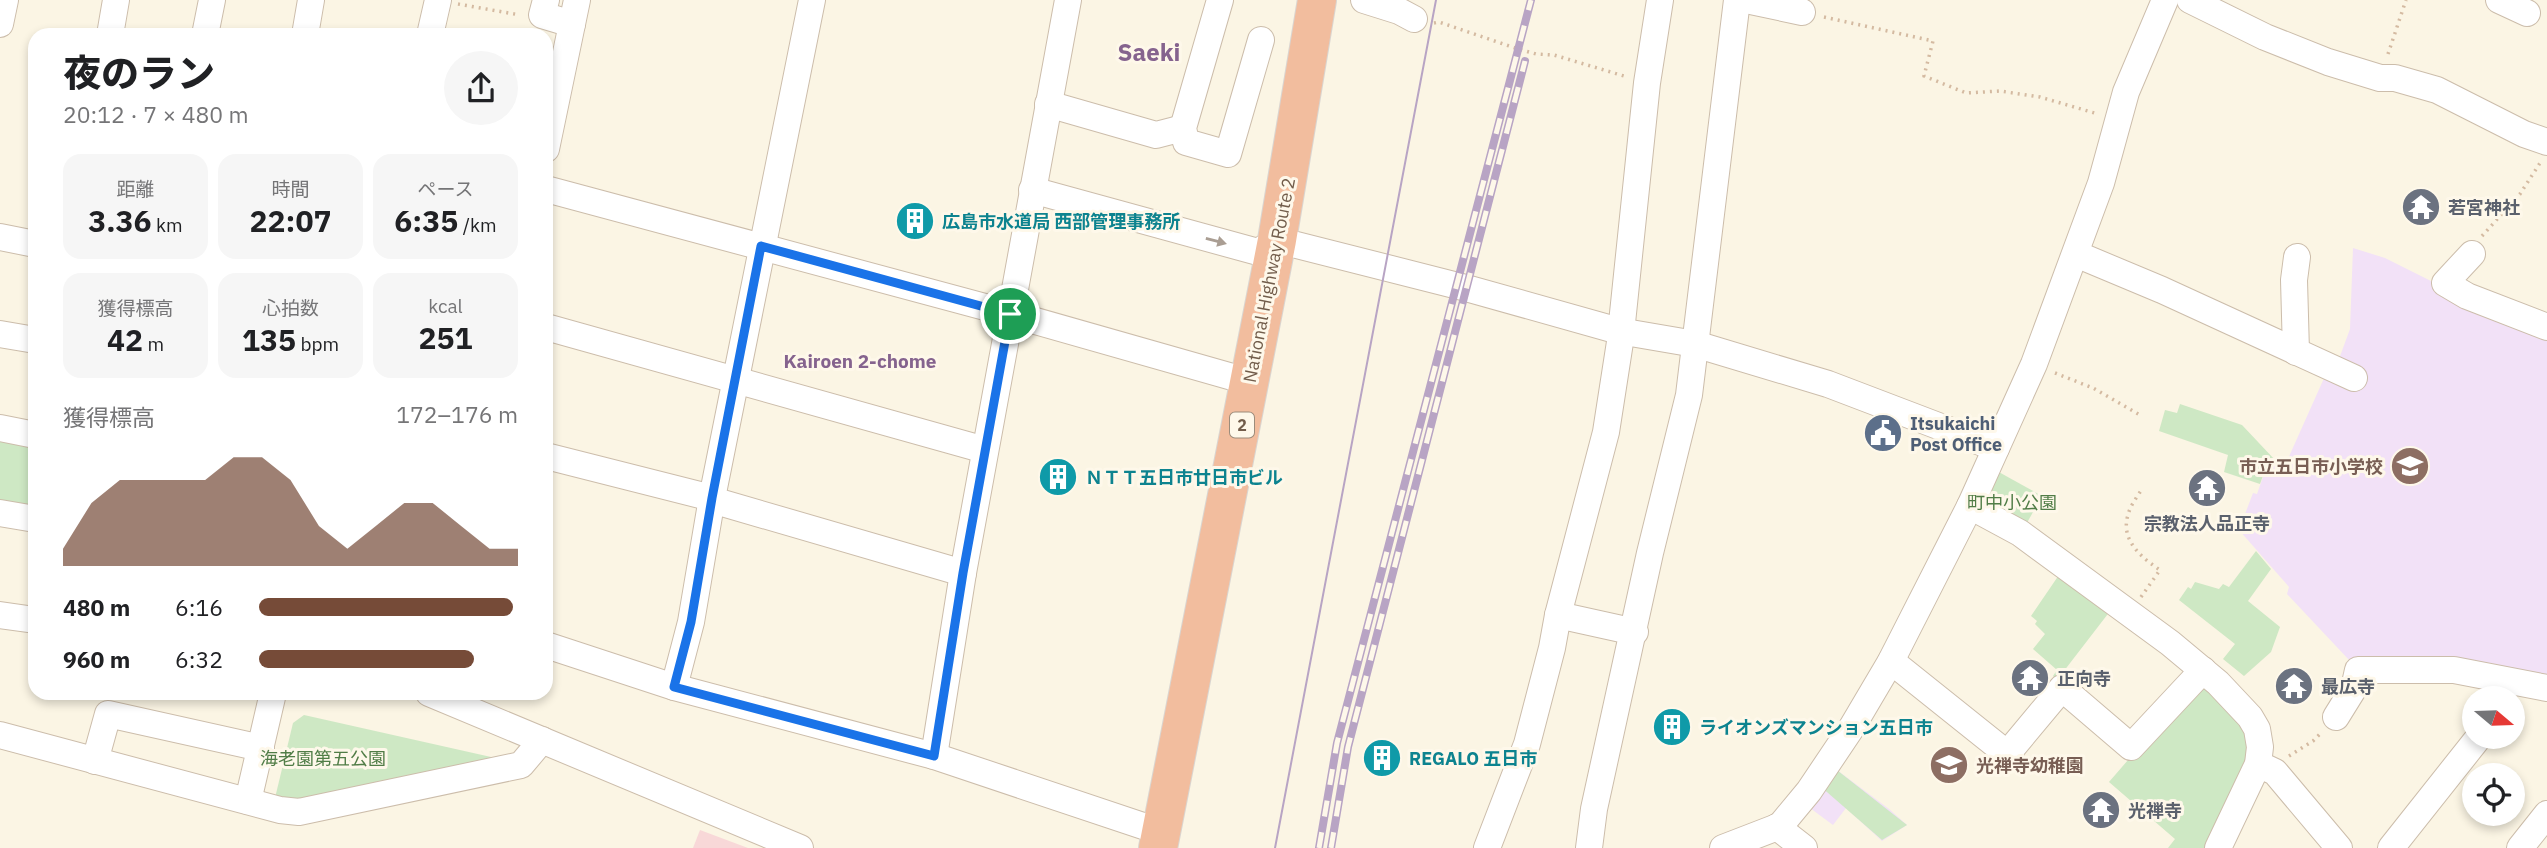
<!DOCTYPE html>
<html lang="ja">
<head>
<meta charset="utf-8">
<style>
  body { margin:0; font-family:"IBM Plex Sans","Noto Sans JP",sans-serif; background:#f6f6f6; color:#202124; height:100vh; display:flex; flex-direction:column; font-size:26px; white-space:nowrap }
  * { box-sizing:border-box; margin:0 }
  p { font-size:23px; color:#757577 }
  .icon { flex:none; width:38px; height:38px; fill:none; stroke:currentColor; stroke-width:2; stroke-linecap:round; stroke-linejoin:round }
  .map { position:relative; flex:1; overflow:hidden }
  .side { position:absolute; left:28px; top:28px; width:525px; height:672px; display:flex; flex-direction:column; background:#fff; border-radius:21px; box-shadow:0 4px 10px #0003 }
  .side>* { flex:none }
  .needle { width:46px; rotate:109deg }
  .tools { position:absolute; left:2462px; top:686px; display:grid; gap:14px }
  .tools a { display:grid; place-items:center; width:63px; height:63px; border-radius:50%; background:#fff; box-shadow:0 4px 10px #0003; font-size:35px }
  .pin { position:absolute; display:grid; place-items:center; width:60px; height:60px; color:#fff; margin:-30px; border:4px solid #fff; border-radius:50%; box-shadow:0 2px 7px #0007 }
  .round { display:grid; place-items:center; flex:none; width:74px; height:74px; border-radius:37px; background:#f6f6f6 }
  .head { display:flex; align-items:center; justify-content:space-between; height:119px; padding:0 35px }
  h1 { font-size:38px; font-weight:800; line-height:52px }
  .figures { display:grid; grid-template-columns:repeat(3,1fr); gap:10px; height:119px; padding:7px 35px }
  .figures div { display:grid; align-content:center; border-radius:18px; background:#f6f6f6; text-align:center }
  .figures b { font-size:30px; font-weight:800 }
  .figures small { font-size:19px; font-weight:400 }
  .figures p { font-size:19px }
  .chart { height:196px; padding:14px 35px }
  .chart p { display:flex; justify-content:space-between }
  .chart svg { width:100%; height:126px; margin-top:7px; fill:#764b38; opacity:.7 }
  ul { padding:0 35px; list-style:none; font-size:23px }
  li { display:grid; grid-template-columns:112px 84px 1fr; align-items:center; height:52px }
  li i { height:18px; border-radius:9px; background:#764b38 }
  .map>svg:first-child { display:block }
  .education { fill:#f2e1f7 }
  .medical { fill:#f8d8d8 }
  .green { fill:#cee8c4 }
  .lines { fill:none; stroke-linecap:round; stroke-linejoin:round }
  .minor-casing { stroke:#ccbdab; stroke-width:28 }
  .highway-casing { stroke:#dad5d0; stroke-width:40 }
  .path { stroke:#d4baa1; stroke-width:3.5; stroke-dasharray:2 5; stroke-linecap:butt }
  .minor { stroke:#fff; stroke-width:26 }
  .highway { stroke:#f2bd9e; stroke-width:38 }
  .tram { stroke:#b8a4c4; stroke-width:2 }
  .rail-casing { stroke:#b8a4c4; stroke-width:8 }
  .rail { stroke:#fef8ea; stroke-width:5; stroke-dasharray:16; stroke-linecap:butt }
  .oneway { fill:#aa9e93 }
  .route-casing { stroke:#fff; stroke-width:14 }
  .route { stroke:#1a73e8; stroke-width:9 }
  .labels { text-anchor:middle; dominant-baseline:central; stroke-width:6; stroke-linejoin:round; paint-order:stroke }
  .shield { fill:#fef8ea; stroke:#9c8c7b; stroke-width:2 }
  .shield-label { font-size:16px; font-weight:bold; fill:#725d4b }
  .worship-label { font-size:18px; font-weight:bold; fill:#5b616d; stroke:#fef8ea; text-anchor:start }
  .culture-label { font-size:18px; font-weight:bold; fill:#0d838f; stroke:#fef8ea; text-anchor:start }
  .street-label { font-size:18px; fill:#725d4b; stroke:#fef8ea }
  .service-label { font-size:18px; font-weight:bold; fill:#4e5e75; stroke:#fef8ea; text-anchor:start }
  .education-label { font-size:18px; font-weight:bold; fill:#785e54; stroke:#fef8ea; text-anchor:end }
  .park-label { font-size:18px; fill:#517d47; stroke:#fef8ea }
  .neighbourhood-label { font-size:19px; font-weight:bold; fill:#85638e; stroke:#fef8ea }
  .district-label { font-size:24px; font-weight:bold; fill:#85638e; stroke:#fef8ea }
</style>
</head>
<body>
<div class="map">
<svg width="2547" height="848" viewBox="0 0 2547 848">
  <rect width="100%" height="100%" fill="#fbf5e4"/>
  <!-- education -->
  <g class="education">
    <path d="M 2353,248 L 2385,258 L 2465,298 L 2547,331 L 2547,679 L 2350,661 L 2287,594 L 2289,587 L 2239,530 L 2253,493 L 2257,494 L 2265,471 L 2270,472 L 2276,457 L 2287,461 L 2325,376 L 2332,378 L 2350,329 Z"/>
    <path d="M 1833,767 L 1889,809 L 1907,825 L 1882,841 L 1846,808 L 1833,825 L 1806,805 Z"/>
  </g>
  <!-- medical -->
  <path class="medical" d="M 700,830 L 748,848 L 693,848 Z"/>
  <!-- green -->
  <g class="green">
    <path d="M 2180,404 L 2242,425 L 2275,460 L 2270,472 L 2265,470 L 2260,484 L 2224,472 L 2228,455 L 2159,431 L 2165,410 L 2177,413 Z"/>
    <path d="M 0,434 L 35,440 L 35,510 L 0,504 Z"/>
    <path d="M 1997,471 L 2042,496 L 2023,530 L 1981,507 Z"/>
    <path d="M 2256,551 L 2271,569 L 2248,601 L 2280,627 L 2271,652 L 2244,676 L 2223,659 L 2235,644 L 2179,600 L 2188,587 L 2191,589 L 2195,582 L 2219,589 L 2223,584 L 2229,587 Z"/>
    <path d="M 2063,569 L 2114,606 L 2057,680 L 2053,676 L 2057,670 L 2033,649 L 2045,634 L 2035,624 L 2037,621 L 2031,616 Z"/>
    <path d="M 2203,677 L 2255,742 L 2210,848 L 2168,848 L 2175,839 L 2109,782 L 2174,707 Z"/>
    <path d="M 304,715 L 500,759 L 290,802 L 275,798 L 293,723 Z"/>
    <path d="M 1833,767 L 1907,825 L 1882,840 L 1820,786 Z"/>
  </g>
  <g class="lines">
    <!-- minor casing -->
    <g class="minor-casing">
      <g id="minor">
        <path d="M 546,0 L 542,15 L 572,24"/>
        <path d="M 1220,0 L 1183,128 L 1186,142 L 1228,154 L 1261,40"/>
        <path d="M 1364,0 L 1399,11 L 1414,19"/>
        <path d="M 1746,0 L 1802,12"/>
        <path d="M 2190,0 L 2265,37 L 2328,62 L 2380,78 L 2395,78 L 2437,90 L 2524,134 L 2547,142"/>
        <path d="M 2499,0 L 2527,13"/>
        <path d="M 0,24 L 5,0"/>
        <path d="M 110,35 L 116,0"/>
        <path d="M 205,35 L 212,0"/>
        <path d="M 305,35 L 311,0"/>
        <path d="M 430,35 L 438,0"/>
        <path d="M 1048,104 L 1156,135 L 1183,128"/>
        <path d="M 546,149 L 577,0"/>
        <path d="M 546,189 L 1011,314 L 1250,382"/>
        <path d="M 1032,190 L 1258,252 L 1277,240 L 1466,288 L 1619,331 L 1695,344 L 1828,384 L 1996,448"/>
        <path d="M 0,237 L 35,244"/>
        <path d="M 2076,254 L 2162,290 L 2354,378"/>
        <path d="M 2472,254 L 2445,283 L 2467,296 L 2547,327"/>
        <path d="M 546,327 L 985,450"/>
        <path d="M 0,334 L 35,340"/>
        <path d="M 2296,352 L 2294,280 L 2297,257"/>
        <path d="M 0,428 L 35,435"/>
        <path d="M 546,456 L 712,498 L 719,502 L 963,573"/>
        <path d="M 1970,506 L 2020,533 L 2170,643 L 2218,683 L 2250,717 L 2257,729 L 2260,747 L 2258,764 L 2218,848"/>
        <path d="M 0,513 L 35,519"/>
        <path d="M 0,615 L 35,620"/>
        <path d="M 1558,615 L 1635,632"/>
        <path d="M 546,645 L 674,687 L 934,756 L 1161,832"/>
        <path d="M 1891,661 L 2011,757"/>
        <path d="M 674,687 L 691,622 L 712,498 L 812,0"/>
        <path d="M 429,693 L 800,848"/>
        <path d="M 2336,717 L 2354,688 L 2358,670 L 2454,670 L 2547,688"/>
        <path d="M 0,735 L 280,810 L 299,812 L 521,765 L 542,740"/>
        <path d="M 2007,754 L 2062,688 L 2131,747 L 2203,670"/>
        <path d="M 934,756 L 963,573 L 1068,0"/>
        <path d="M 95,761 L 108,714 L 261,748"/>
        <path d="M 2258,764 L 2275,772 L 2339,848"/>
        <path d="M 248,801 L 273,693"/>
        <path d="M 1777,827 L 1804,848"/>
        <path d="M 1487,848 L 1527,744 L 1552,648 L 1558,615 L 1606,432 L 1620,342 L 1647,83 L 1660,0"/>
        <path d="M 1589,848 L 1594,809 L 1650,553 L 1689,395 L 1737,0"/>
        <path d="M 1723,848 L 1780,826 L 1809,791 L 1852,727 L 1891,661 L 1970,506 L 2034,364 L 2101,183 L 2126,92 L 2165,0"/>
        <path d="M 2391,848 L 2479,737"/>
        <path d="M 2520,848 L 2547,814"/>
      </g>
    </g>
    <!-- highway casing -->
    <g class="highway-casing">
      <path id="highway" d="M 1158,848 L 1277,240 L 1317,0"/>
    </g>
    <!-- path -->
    <g class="path">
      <path d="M 458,4 L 520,15"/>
      <path d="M 1824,17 L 1933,41 L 1924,76 L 1966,93 L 2000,91 L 2040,97 L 2098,114"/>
      <path d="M 1434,23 L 1439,22 L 1518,49 L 1536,54 L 1554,55 L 1624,76"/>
      <path d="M 2388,54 L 2406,0"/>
      <path d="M 2482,236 L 2520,194 L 2540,163"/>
      <path d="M 2055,373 L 2093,388 L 2140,415"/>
      <path d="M 2141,597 L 2160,570 C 2142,558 2120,540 2128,515 C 2130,506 2137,497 2142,489"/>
      <path d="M 2289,756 L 2313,741 L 2322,732"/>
    </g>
    <!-- minor -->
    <use href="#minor" class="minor"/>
    <!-- highway -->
    <use href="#highway" class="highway"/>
    <!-- tram -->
    <path class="tram" d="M 1275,848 L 1436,0"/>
    <!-- rail casing -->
    <g class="rail-casing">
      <g id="rail">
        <path d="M 1319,848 L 1337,743 L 1531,0"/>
        <path d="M 1331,848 L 1348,747 L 1525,61"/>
      </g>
    </g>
    <!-- rail -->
    <use href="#rail" class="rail"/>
  </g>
  <!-- one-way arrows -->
  <defs><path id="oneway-solid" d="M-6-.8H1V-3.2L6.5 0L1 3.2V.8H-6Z" transform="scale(1.75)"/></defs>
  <use class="oneway" href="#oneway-solid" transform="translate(1216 241) rotate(15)"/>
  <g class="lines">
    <!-- route casing -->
    <g class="route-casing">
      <path id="route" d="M 761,246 L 1010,314 L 963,573 L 934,756 L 674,687 L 691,622 L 712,498 Z"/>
    </g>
    <!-- route -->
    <use href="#route" class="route"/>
  </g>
  <!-- icons -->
  <defs>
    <g id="temple-disc" transform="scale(2.0125)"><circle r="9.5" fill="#6b7280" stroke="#fef8ea"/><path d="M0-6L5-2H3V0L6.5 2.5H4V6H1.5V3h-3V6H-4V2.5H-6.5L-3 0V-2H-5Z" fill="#fff"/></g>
    <g id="building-disc" transform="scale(2.0125)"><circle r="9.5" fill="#0f9aa8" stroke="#fef8ea"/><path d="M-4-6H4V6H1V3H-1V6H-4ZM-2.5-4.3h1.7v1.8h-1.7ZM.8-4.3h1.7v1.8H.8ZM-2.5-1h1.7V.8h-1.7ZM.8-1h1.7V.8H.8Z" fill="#fff"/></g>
    <g id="civic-disc" transform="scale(2.0125)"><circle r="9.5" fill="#5c6f8a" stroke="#fef8ea"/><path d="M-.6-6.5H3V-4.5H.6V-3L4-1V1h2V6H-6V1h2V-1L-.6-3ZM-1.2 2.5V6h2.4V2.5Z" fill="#fff"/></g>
    <g id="school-disc" transform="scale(2.0125)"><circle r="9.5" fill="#8d6e63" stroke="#fef8ea"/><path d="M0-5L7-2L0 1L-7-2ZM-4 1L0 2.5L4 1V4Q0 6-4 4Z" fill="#fff"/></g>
  </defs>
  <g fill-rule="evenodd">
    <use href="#temple-disc" x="2421" y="207"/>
    <use href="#building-disc" x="915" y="221"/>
    <use href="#civic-disc" x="1883" y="433"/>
    <use href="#school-disc" x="2410" y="466"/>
    <use href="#building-disc" x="1058" y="477"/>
    <use href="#temple-disc" x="2207" y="488"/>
    <use href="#temple-disc" x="2030" y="678"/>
    <use href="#temple-disc" x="2294" y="686"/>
    <use href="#building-disc" x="1672" y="727"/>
    <use href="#building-disc" x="1382" y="758"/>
    <use href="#school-disc" x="1949" y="765"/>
    <use href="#temple-disc" x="2101" y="810"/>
  </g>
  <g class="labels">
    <!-- shield labels -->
    <rect class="shield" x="1230" y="412.5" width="24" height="25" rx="5"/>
    <g class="shield-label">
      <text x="1242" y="425">2</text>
    </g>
    <!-- worship labels -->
    <g class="worship-label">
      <text x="2448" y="207">若宮神社</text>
      <text x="2207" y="523" text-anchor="middle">宗教法人品正寺</text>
      <text x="2057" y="678">正向寺</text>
      <text x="2321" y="686">最広寺</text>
      <text x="2128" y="810">光禅寺</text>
    </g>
    <!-- culture labels -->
    <g class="culture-label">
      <text x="942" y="221">広島市水道局 西部管理事務所</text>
      <text x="1085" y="477">ＮＴＴ五日市廿日市ビル</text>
      <text x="1699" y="727">ライオンズマンション五日市</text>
      <text x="1409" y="758">REGALO 五日市</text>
    </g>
    <!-- street labels -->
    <g class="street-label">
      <text transform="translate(1269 280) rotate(-79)">National Highway Route 2</text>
    </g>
    <!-- service labels -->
    <g class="service-label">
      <text x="1910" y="423">Itsukaichi<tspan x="1910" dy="21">Post Office</tspan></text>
    </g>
    <!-- education labels -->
    <g class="education-label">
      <text x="2383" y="466">市立五日市小学校</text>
      <text x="1976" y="765" text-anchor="start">光禅寺幼稚園</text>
    </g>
    <!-- park labels -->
    <g class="park-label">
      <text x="2012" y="502">町中小公園</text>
      <text x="323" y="758">海老園第五公園</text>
    </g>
    <!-- neighbourhood labels -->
    <g class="neighbourhood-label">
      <text x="860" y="361">Kairoen 2-chome</text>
    </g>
    <!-- district labels -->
    <g class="district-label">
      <text x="1149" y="52">Saeki</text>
    </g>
  </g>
</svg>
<div class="tools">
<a><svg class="needle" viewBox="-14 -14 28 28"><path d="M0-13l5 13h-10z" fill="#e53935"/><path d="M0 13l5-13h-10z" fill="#757577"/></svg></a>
<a><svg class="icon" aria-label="locate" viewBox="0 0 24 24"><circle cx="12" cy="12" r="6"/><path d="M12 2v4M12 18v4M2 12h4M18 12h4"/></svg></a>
</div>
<div class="pin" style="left:1010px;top:314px;background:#1e9e55"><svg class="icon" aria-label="arrive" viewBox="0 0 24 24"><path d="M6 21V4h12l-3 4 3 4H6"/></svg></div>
<section class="side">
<div class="head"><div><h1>夜のラン</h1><p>20:12 · 7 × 480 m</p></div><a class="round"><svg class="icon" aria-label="share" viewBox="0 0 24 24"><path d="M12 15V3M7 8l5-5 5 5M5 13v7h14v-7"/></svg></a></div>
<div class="figures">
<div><p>距離</p><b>3.36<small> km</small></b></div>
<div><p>時間</p><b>22:07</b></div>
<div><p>ペース</p><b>6:35<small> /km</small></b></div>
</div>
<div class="figures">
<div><p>獲得標高</p><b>42<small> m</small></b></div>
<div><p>心拍数</p><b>135<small> bpm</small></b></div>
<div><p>kcal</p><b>251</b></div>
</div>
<div class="chart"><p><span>獲得標高</span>172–176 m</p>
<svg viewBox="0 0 160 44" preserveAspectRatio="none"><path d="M0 44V38L10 22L20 14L30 14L40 14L50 14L60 6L70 6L80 14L90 30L100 38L110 30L120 22L130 22L140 30L150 38L160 38V44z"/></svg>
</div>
<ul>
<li><b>480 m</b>6:16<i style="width:98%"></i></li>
<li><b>960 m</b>6:32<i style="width:83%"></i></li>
</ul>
</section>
</div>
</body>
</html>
